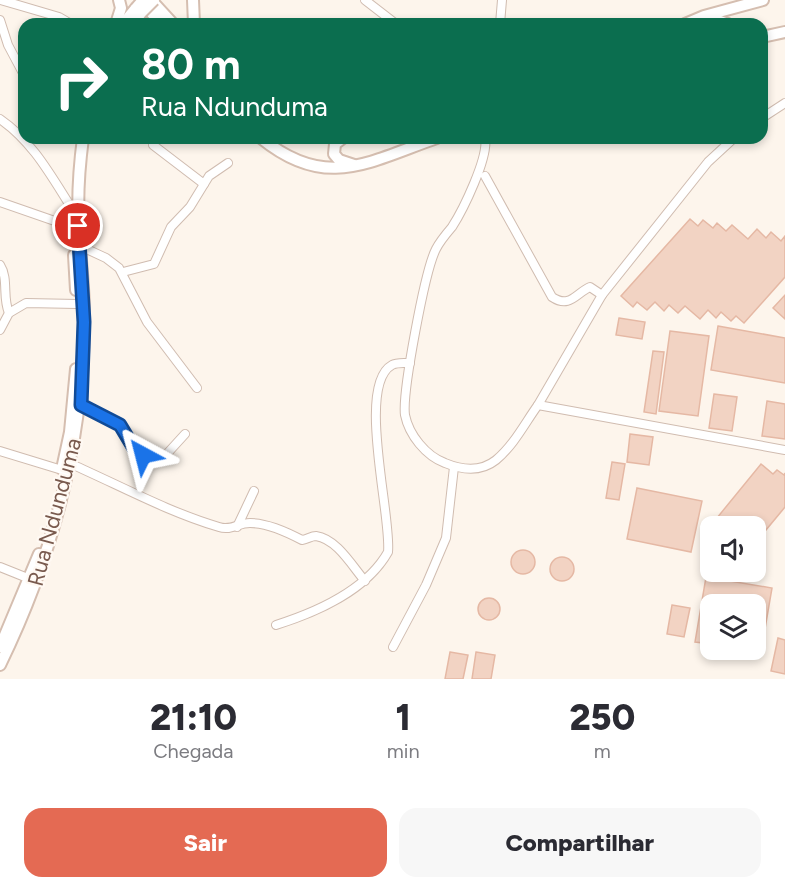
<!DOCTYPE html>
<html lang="pt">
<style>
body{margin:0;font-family:Figtree,sans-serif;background:#f7f7f7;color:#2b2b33;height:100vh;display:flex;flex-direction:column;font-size:22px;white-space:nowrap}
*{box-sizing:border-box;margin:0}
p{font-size:20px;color:#7c7c81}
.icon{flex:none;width:33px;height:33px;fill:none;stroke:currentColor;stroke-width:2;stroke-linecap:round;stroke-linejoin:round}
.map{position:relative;height:679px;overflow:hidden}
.sheet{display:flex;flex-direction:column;background:#fff;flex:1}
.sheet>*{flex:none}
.banner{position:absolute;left:18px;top:18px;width:750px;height:126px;border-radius:18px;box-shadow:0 3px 9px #0003;background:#0b6e4f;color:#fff;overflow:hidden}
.tools{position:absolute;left:700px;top:516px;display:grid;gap:12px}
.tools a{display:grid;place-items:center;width:66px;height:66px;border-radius:12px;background:#fff;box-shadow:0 3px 9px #0003;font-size:30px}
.pin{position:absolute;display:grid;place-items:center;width:51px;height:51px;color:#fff;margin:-26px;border:3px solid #fff;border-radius:50%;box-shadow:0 2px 6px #0007}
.me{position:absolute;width:66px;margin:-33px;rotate:322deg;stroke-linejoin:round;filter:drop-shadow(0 0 4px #0008)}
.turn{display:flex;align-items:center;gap:21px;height:126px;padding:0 24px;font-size:27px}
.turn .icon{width:78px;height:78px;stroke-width:2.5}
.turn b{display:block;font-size:42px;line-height:51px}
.eta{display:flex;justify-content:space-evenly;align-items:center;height:102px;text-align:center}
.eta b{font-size:36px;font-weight:800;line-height:42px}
.action{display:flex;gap:12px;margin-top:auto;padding:12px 24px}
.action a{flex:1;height:69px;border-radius:18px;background:#e46a53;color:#fff;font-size:24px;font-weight:800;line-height:69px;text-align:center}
.action a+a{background:#f7f7f7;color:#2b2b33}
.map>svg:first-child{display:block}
</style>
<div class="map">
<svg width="785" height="679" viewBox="0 0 785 679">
<rect width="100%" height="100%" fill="#fdf5ec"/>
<g fill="#f2d3c3" stroke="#e5b8a4" stroke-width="1.5">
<polygon points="690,219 698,226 703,220 713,228 717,223 726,231 732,225 748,239 757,229 766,238 771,232 781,241 785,236 785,277 744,323 736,316 731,321 721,312 716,318 708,310 700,319 685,306 678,313 669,305 664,311 655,302 647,310 637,302 633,307 621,296"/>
<polygon points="785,295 785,319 773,308"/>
<polygon points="619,318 645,322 642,339 616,335"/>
<polygon points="718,326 785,338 785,383 711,370"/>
<polygon points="670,331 709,336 698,416 659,411"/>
<polygon points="653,351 664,352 656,414 644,412"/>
<polygon points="714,394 737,397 732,431 709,428"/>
<polygon points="767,401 785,404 785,439 762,436"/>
<polygon points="630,434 653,437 649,465 627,462"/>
<polygon points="612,462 625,464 619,500 606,498"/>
<polygon points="761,464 773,474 777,470 784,475 785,473 785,507 756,542 756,526 715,526 712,524"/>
<polygon points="637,488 702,501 691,552 627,539"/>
<circle cx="523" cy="562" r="12"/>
<circle cx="562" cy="569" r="12"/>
<polygon points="706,577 772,588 761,652 743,650 756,650 756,604 711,604 711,644 695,642"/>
<circle cx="489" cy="609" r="11"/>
<polygon points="672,605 690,608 684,637 667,634"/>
<polygon points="778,638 785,640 785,674 771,671"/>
<polygon points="450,652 468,655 463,679 445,679"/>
<polygon points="476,652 495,655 491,679 472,679"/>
</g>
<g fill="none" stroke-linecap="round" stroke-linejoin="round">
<defs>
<g id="minor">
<polyline points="1,0 59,17 71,24"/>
<polyline points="365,0 396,24"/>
<polyline points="0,20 8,45 24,75"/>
<polyline points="500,24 502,0"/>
<polyline points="762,118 785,103"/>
<path d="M0,119C32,141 50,174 71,207"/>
<path d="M485,138C489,157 463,210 452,227C446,234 440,241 436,249C425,270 402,393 405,415C409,435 426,456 445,463C462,470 481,472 496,460C514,445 525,423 538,405L785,450"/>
<polyline points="153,145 204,184"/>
<path d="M485,176L552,297C570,309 576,293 590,287L602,295"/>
<polyline points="0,202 72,227"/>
<polyline points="80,246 106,258 119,268 147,322 197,388"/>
<path d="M0,265C9,279 2,297 9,313"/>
<polyline points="123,272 154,264 171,227 190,207 209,176 228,163"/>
<polyline points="0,330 9,313 26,303 77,304"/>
<path d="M81,405C93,410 109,415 119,424C132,438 137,466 164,457L185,434"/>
<polyline points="538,405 602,295 708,162 734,138"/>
<polyline points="0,451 62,470"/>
<path d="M71,464C119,485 168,512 219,527C231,531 238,523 250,523C268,523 287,532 302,540C308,539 311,536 316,536C337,539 352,566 365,581"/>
<polyline points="237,527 254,491"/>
<polyline points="0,567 30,579"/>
<path d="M276,625C317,612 366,591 388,552C392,517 356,385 392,365C397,362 404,363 410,363"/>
<polyline points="393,647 426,585 446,538 454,467"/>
</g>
<g id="secondary">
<polyline points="151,0 173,24"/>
<polyline points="193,0 194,24"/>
<polyline points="141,2 162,24"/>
<polyline points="709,17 728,24"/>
<polyline points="116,24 121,8 119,0"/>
<polyline points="123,24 136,8"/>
<polyline points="133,24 141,13"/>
<polyline points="685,24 704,16 763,0"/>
<polyline points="762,37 785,32"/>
<path d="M261,138C326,191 368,162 437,138"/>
<polyline points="343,138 335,144 334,154 339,160 354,165"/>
<polyline points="74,255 76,290"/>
<polyline points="62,469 70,432 76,369"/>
<polyline points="0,647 39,554"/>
<path d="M0,665C53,556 83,445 84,324C85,292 80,260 79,229C77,198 79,168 83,138"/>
</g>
</defs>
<use href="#minor" stroke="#d0bcb0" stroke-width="10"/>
<use href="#secondary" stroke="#d5beb0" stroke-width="14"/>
<use href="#minor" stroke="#fff" stroke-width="8"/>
<use href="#secondary" stroke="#fff" stroke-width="10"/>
<defs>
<g id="secondary-bridge">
<polyline points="136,8 143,0"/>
<polyline points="141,13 154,0"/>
</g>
</defs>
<use href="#secondary-bridge" stroke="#d5beb0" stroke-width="14" stroke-linecap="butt"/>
<use href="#secondary-bridge" stroke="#fff" stroke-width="10"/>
</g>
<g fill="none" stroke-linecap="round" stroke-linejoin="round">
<defs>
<polyline id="route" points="78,226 84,322 81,405 120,425 135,450 143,455"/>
</defs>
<use href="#route" stroke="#114b97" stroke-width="15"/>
<use href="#route" stroke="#1a73e8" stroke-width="10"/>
</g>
<g text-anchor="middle" stroke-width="4.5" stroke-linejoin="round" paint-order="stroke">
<g font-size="22" fill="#795a4e" stroke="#fff9f3">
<text transform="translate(54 512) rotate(-75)" y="8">Rua Ndunduma</text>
</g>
</g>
</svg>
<div class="tools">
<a><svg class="icon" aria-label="sound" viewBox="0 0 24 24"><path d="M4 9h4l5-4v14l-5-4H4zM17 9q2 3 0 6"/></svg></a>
<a><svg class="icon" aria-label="layers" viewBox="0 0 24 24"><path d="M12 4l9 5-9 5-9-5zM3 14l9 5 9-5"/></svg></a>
</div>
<div class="pin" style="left:78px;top:226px;background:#d93025"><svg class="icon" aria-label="arrive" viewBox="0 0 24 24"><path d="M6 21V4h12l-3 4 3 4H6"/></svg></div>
<svg class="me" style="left:143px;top:455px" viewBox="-20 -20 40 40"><path d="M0-17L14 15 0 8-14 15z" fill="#1a73e8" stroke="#fff" stroke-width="4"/></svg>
<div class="banner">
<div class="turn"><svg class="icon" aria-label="right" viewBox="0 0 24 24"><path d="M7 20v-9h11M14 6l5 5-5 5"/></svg><div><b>80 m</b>Rua Ndunduma</div></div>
</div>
</div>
<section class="sheet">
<div class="eta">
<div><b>21:10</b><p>Chegada</p></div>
<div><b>1</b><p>min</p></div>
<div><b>250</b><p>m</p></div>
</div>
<div class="action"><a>Sair</a><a>Compartilhar</a></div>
</section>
